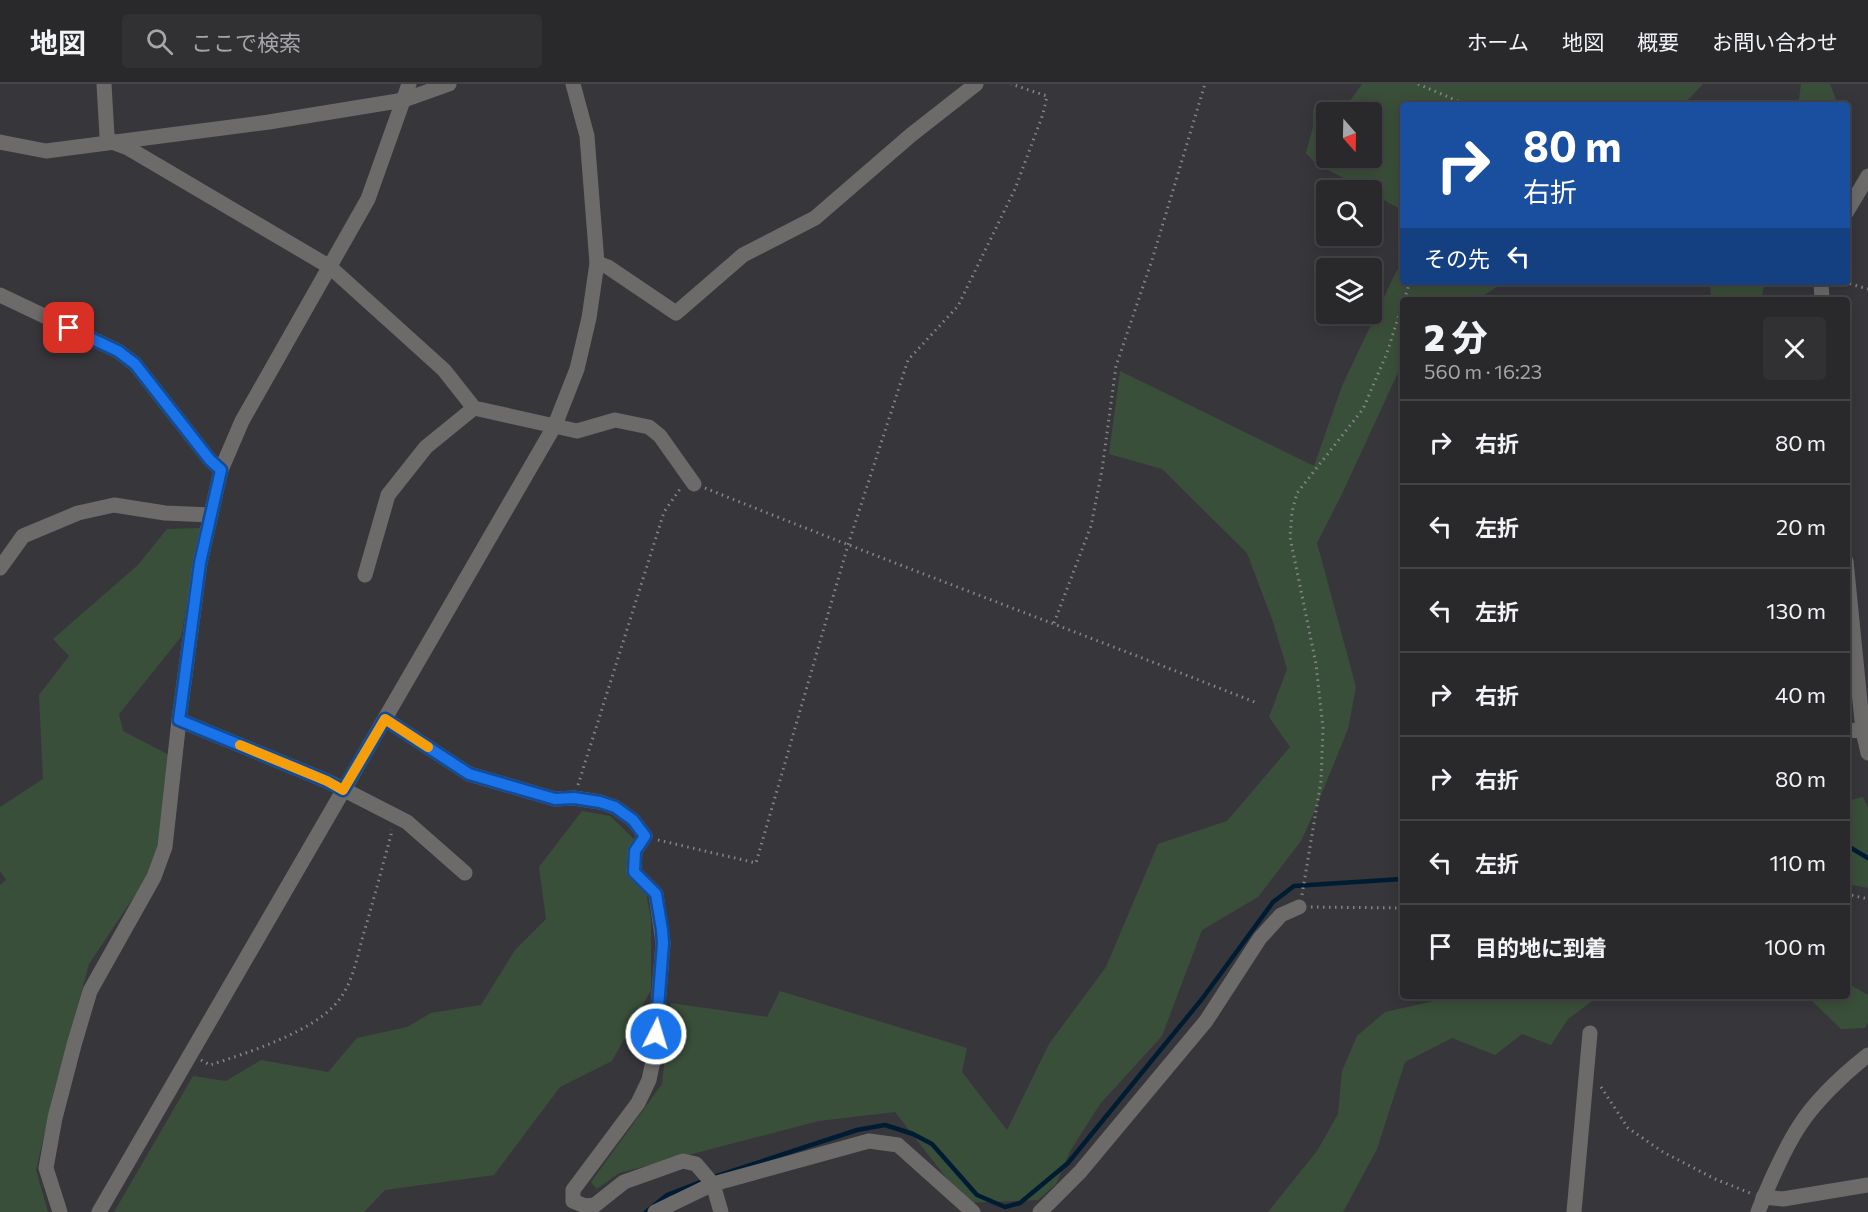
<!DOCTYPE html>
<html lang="ja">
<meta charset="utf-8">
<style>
body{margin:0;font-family:Commissioner,"Noto Sans JP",sans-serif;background:#313134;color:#f1f3f6;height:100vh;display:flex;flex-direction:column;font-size:22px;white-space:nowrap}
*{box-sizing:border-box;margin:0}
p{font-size:20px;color:#a5a6a9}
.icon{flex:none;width:33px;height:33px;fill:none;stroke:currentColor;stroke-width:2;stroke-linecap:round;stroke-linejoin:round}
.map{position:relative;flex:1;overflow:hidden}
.drawer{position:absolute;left:1400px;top:213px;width:450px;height:702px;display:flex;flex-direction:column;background:#29292c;border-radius:6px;box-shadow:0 3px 15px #0003,0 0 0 2px #454548}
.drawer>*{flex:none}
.hud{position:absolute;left:1400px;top:18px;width:450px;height:183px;border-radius:6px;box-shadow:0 3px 15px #0003,0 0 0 2px #454548;background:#1a4fa0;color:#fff;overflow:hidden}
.needle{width:39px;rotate:160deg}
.buttons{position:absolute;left:1316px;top:18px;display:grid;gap:12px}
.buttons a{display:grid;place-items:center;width:66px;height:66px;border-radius:6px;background:#29292c;box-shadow:0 3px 15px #0003,0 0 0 2px #454548;font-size:30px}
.pin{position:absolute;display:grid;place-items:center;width:51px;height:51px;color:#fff;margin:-26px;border-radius:12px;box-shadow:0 3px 9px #0006}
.me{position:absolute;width:66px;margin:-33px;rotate:5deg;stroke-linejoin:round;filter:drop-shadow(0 0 4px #0008)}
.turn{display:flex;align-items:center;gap:21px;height:126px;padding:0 24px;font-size:27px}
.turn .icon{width:78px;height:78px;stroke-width:2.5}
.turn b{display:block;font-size:42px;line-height:51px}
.then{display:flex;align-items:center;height:57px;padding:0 24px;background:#0003;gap:12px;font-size:22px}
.round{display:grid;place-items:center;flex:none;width:63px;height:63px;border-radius:6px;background:#313134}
.summary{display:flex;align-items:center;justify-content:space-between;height:102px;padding:0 24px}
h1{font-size:36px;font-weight:800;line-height:45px}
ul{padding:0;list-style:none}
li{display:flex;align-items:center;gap:18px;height:84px;padding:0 24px;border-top:2px solid #454548}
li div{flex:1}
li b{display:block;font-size:22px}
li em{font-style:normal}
header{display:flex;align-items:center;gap:36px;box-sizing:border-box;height:84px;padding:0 30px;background:#29292c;border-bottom:2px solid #454548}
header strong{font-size:28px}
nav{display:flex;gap:33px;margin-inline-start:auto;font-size:21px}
.search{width:420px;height:54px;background:#313134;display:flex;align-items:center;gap:15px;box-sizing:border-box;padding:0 21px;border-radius:6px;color:#a5a6a9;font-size:22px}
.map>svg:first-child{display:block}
</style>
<header>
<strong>地図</strong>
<div class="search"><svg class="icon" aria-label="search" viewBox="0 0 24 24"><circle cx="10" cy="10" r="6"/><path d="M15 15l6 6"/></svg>ここで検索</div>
<nav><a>ホーム</a><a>地図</a><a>概要</a><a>お問い合わせ</a></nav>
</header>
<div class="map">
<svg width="1868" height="1128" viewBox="0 0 1868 1128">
<rect width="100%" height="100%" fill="#37373b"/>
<g fill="#3a4f3a">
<polygon points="1362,0 1703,0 1683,21 1402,21 1402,126 1371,109 1371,106 1367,106 1316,80 1306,69 1313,43 1313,25 1335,28 1326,28 1326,74 1371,74 1371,28 1342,28"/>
<polygon points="1801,0 1830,0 1838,21 1794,21 1799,15"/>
<polygon points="1402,179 1402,198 1505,198 1476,216 1402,216 1402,280 1341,412 1317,459 1356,603 1348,645 1312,733 1301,757 1258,813 1202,846 1162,952 1100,1020 1070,1067 1056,1100 1038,1116 966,1119 895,1028 819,1037 619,1089 597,1105 591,1098 662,1000 671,919 767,933 780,907 967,964 962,988 1007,1046 1049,960 1106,883 1158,760 1227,737 1290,663 1269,633 1287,585 1273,538 1247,469 1162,385 1109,370 1120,287 1314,382 1342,302 1395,190"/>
<polygon points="1710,198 1765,198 1761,216 1711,216"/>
<polygon points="201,444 181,553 119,630 123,647 171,672 162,762 141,802 89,880 55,1004 36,1086 48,1128 0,1128 0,801 6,796 0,787 0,723 43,695 39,611 69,572 53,555 138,481 167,445"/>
<polygon points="1863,713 1868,724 1868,804 1847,800 1847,717"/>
<polygon points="582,727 610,732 633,754 630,788 646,809 651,835 651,906 612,977 560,1003 494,1091 385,1106 364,1128 114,1128 193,992 226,997 261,976 328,988 357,954 407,943 431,929 481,921 515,866 546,835 539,783"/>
<polygon points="1847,899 1868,911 1868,939 1865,944 1841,945 1807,912 1846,912"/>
<polygon points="1457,912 1599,912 1568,935 1551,961 1522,950 1495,971 1452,954 1405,978 1377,1065 1343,1128 1268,1128 1317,1067 1338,1030 1342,987 1357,952 1385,928"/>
</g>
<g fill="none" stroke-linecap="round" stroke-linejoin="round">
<g stroke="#001c33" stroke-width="4.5">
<polyline points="1846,761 1868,774"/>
<polyline points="714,1093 857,1046 885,1041 913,1050 932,1060 977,1111 1005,1123 1020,1119 1068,1079 1202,915 1273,818 1294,802 1402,795"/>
<polyline points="646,1128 667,1111 703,1097"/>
</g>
<g stroke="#858588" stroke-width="3" stroke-dasharray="1.5 4.5" stroke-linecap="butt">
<polyline points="1418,0 1467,21"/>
<polyline points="1844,198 1868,205"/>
<polyline points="1404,216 1410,198"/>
<path d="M705,404C888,478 1073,546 1257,619"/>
<polyline points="1054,539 1091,442 1102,386 1116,282 1152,176 1205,0"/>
<polyline points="578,701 664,428 680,405"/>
<polyline points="658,756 756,779 848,461 908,276 958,222 1015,105 1043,30 1047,12 1011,0"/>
<polyline points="1846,810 1868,815"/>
<polyline points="1302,811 1321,697 1323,644 1316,580 1290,453 1292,428 1297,409 1363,325 1387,269 1402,221"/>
<polyline points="1311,823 1402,824"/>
<path d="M201,976L210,981C247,969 316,947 339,916C353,898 357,873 363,852C373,818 382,784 391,751V745"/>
<polyline points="1601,1003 1628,1044 1663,1068 1715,1095 1750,1109"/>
</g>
<g stroke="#6d6b6a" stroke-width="15">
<polyline points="104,0 107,52 112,58 128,64 330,183 444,286 474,324 577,347 615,336 649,343 660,352 694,400"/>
<polyline points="0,58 46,67 269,38 404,16 449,0"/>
<polyline points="1846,129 1868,92"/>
<polyline points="597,179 608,183 676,229 743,171 815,134 911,51 976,0"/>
<polyline points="1821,198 1822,216"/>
<polyline points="0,211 118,267 135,280 210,376 221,386"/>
<polyline points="1846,477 1863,647 1868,669"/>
<polyline points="0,484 23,452 78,429 114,421 165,429 211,431"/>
<polyline points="365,491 388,411 426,363 474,324"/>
<polyline points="385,635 469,690 555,715 574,714 600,718 615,723 633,736 645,752 635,767 634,788 656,810 663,859 654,972 649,996 638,1019 573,1106 573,1117 585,1122 595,1121 624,1098 683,1077 696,1080 713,1100 721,1128"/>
<polyline points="179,636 327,697 407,738 465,789"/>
<polyline points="1846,646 1863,647"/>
<polyline points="1763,1113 1783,1115 1868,1101"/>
<polyline points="60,1128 46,1084 55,1034 74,961 90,907 154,793 165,763 179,636 200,479 221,386 242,337 368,115 409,0"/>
<polyline points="99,1128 555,341 577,285 589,234 597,179 587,52 573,0"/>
<polyline points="655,1128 713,1100 869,1057 898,1061 973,1128"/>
<polyline points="1040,1128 1080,1088 1206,937 1260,854 1281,831 1299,823"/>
<polyline points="1574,1128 1590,949"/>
<path d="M1758,1128C1767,1104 1784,1066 1798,1044C1814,1018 1844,990 1868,971"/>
</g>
</g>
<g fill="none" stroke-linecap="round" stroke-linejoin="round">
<defs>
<polyline id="route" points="69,244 118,267 135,280 210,376 221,386 200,479 179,636 327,697 343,706 385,635 469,690 555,715 574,714 600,718 615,723 633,736 645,752 635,767 634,788 656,810 662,846 663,859 656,950"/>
</defs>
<use href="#route" stroke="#114b97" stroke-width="15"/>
<use href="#route" stroke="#1a73e8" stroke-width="10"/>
<polyline stroke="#f59e0b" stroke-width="10" points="240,661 327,697 343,706 385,635 428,663"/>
</g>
</svg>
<div class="buttons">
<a><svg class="needle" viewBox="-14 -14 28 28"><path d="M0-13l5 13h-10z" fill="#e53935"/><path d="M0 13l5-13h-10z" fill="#a5a6a9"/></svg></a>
<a><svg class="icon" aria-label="search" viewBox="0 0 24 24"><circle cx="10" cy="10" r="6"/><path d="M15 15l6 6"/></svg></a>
<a><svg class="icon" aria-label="layers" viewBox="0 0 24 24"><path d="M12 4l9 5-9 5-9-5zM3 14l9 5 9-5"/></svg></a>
</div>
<div class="pin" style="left:69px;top:244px;background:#d93025"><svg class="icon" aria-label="arrive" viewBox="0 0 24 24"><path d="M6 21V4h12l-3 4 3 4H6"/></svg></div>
<svg class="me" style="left:656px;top:950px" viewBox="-20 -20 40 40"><circle r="17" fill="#1a73e8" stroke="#fff" stroke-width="3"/><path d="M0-11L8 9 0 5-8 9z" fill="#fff"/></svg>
<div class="hud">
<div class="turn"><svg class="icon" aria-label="right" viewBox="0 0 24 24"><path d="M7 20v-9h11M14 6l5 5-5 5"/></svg><div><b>80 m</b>右折</div></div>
<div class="then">その先<svg class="icon" aria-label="left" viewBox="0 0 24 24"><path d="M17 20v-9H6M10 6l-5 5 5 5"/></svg></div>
</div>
<section class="drawer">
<div class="summary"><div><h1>2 分</h1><p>560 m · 16:23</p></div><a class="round"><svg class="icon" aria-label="close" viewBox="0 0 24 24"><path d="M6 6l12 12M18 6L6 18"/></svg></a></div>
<ul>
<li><svg class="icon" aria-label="right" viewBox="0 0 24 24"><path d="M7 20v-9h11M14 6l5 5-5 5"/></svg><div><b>右折</b></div><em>80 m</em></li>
<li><svg class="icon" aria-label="left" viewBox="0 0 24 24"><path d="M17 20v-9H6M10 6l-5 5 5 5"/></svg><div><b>左折</b></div><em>20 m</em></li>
<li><svg class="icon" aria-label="left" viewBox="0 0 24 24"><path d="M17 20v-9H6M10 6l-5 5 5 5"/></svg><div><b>左折</b></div><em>130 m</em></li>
<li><svg class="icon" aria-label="right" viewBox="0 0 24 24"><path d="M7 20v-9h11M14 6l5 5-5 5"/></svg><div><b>右折</b></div><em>40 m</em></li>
<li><svg class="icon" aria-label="right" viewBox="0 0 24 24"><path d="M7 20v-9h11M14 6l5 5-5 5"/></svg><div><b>右折</b></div><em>80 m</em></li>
<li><svg class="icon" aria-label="left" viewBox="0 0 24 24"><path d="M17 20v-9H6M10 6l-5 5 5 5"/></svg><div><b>左折</b></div><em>110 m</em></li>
<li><svg class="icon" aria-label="arrive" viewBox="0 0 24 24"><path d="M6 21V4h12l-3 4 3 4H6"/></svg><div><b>目的地に到着</b></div><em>100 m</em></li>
</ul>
</section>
</div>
